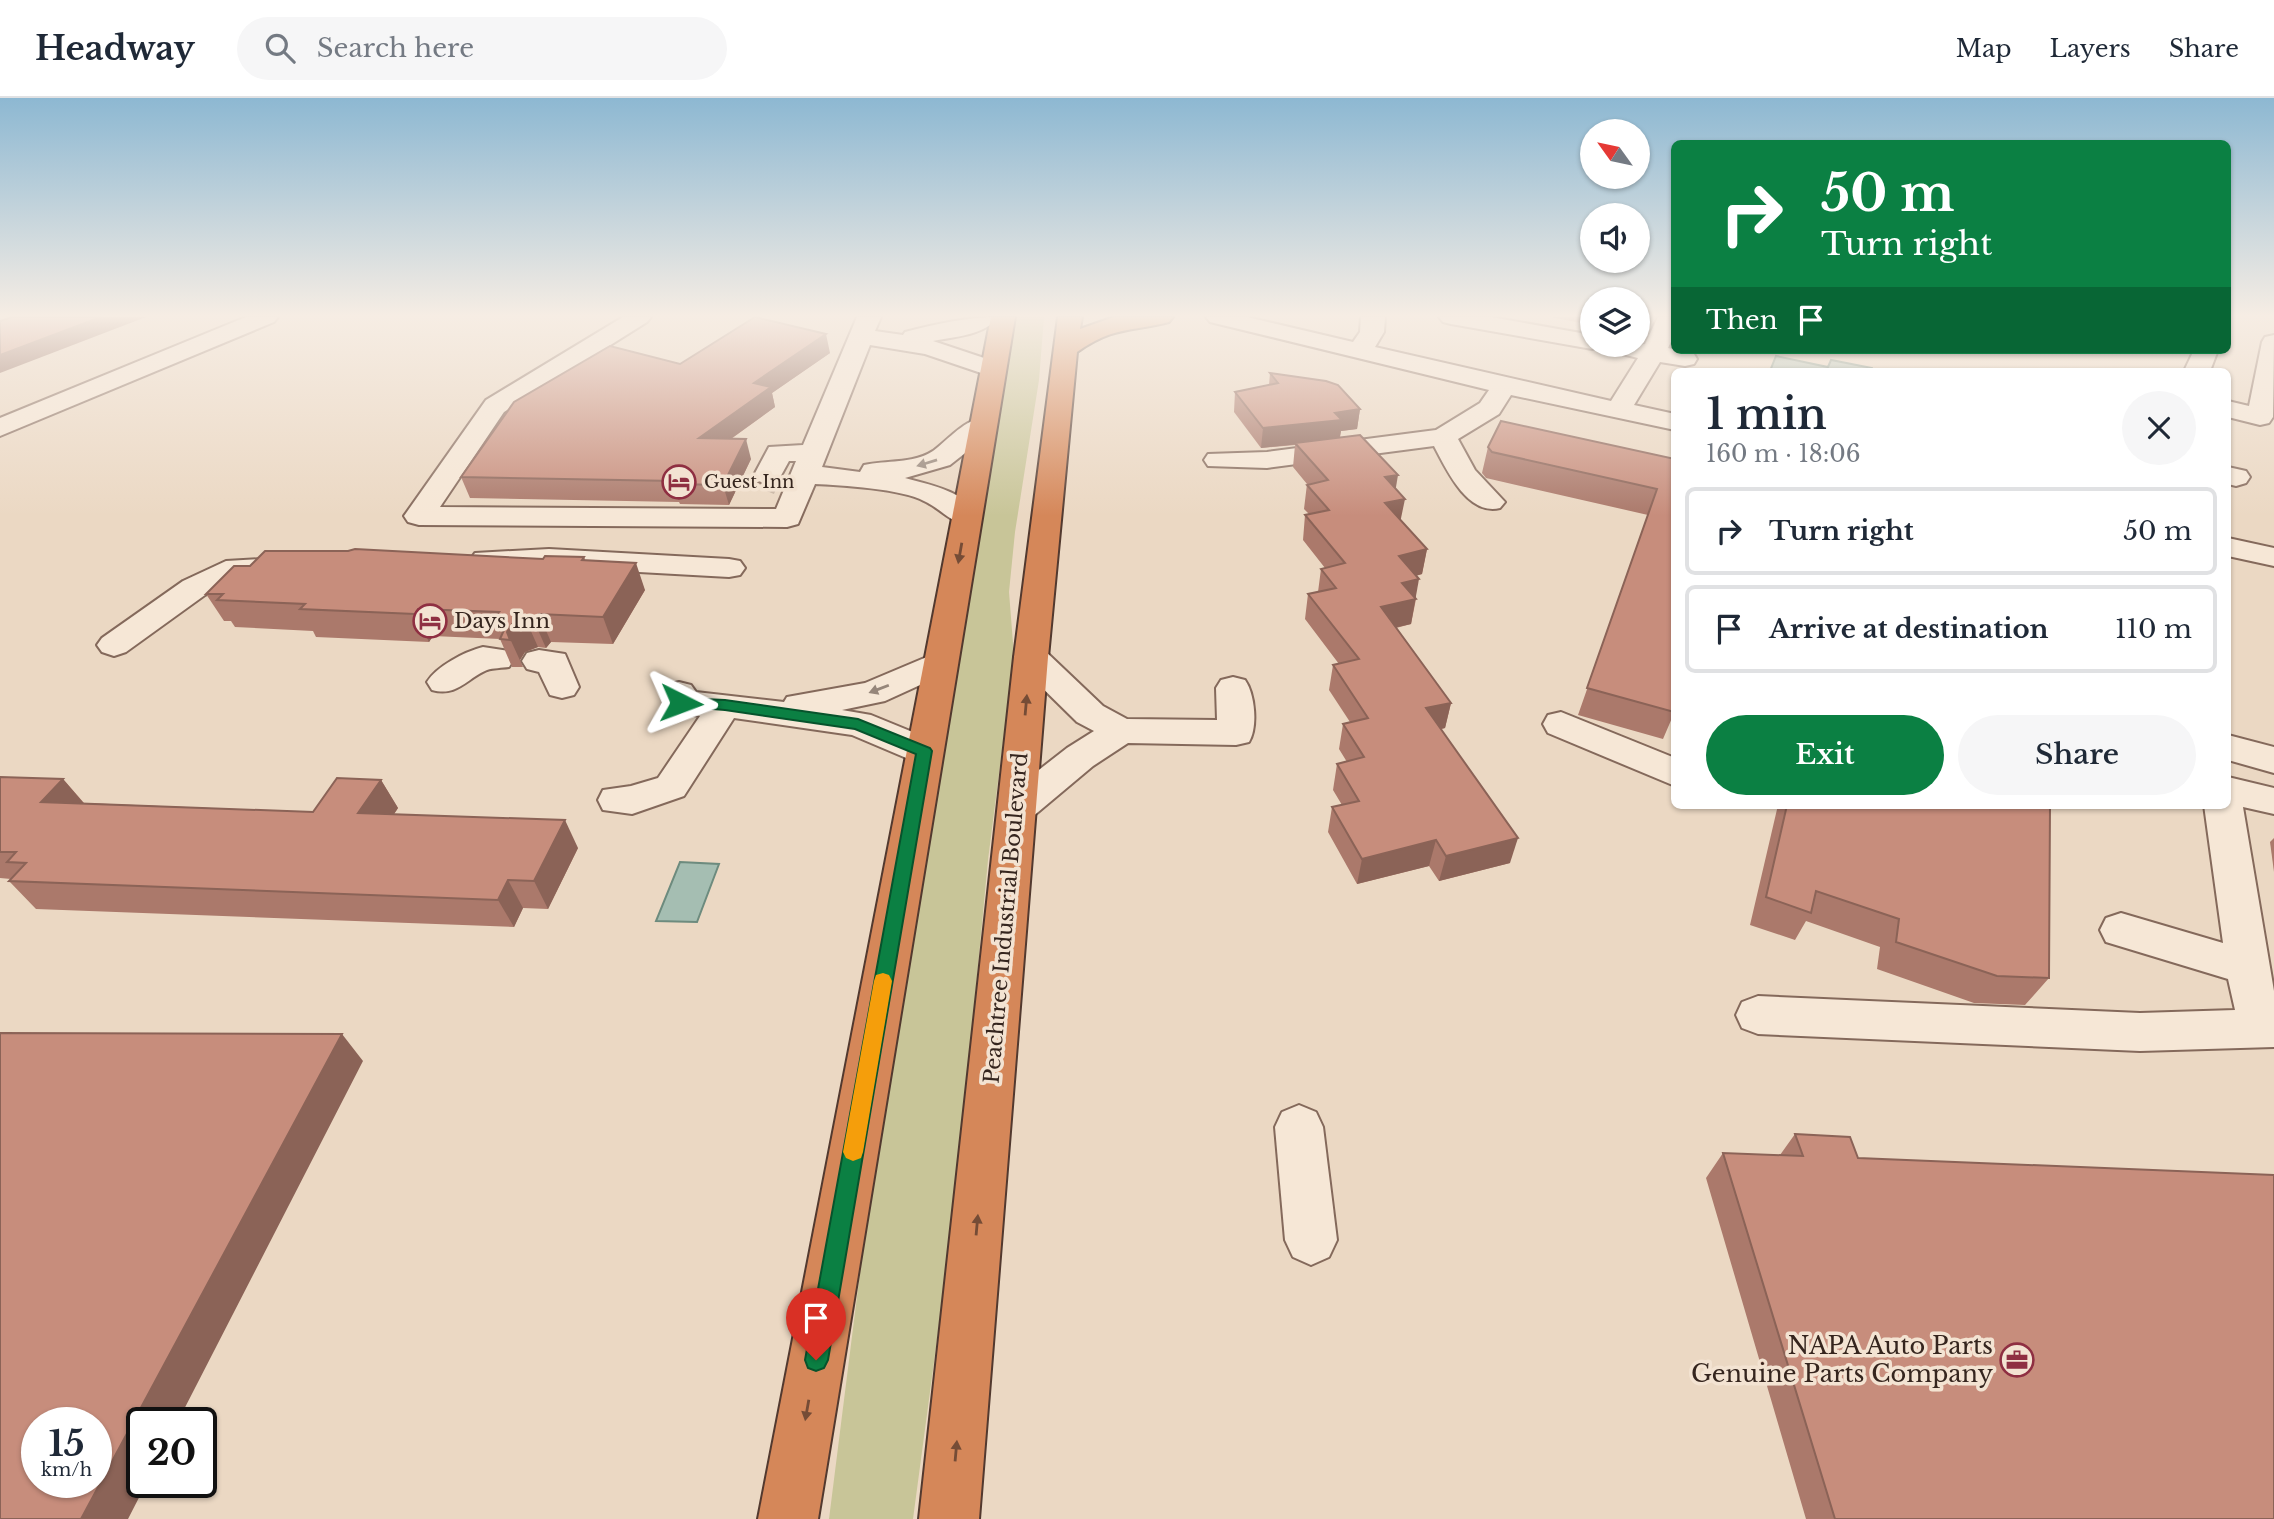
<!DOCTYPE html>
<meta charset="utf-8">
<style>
body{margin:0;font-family:"Libre Baskerville",serif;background:#f6f6f7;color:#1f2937;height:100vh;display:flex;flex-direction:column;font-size:26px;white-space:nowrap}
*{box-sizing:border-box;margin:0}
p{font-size:23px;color:#747a83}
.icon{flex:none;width:38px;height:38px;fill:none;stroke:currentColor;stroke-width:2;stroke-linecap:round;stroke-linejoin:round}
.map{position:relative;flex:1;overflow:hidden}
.details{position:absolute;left:1671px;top:270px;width:560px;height:441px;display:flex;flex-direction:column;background:#fff;border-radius:10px;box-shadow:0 2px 5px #0004}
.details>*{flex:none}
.guide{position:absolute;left:1671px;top:42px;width:560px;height:214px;border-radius:10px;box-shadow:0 2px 5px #0004;background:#0b8043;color:#fff;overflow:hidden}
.needle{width:46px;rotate:303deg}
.fabs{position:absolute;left:1580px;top:21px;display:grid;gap:14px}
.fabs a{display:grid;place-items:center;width:70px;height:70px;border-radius:50%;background:#fff;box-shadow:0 2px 5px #0004;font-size:35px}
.speed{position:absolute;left:21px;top:1309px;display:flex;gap:14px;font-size:35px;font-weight:700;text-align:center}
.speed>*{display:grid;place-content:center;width:91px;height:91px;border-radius:50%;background:#fff;box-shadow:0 2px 5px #0004;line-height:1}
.speed small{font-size:18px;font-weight:400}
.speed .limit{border:4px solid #111;border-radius:10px;background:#fff;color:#111}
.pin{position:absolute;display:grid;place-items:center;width:60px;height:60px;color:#fff;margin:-72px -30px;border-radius:50% 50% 50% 0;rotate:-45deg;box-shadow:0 0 7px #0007}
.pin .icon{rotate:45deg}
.me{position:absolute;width:77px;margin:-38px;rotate:93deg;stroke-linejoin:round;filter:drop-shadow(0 0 5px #0008)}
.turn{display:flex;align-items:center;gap:24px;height:147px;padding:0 35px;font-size:32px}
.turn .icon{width:91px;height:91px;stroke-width:2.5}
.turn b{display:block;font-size:49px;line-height:60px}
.then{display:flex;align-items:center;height:66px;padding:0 35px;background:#0003;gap:14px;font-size:26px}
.round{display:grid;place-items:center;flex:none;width:74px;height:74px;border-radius:37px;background:#f6f6f7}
.summary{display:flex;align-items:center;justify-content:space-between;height:119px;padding:0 35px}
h1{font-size:42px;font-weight:600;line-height:52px}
.action{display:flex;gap:14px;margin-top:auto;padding:14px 35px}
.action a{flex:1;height:80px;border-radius:42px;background:#0b8043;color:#fff;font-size:28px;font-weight:600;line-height:80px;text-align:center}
.action a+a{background:#f6f6f7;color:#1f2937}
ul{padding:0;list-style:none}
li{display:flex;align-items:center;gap:21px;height:88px;margin:0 14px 10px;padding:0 21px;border:4px solid #e0e1e3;border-radius:10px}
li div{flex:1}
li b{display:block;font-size:26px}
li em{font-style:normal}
header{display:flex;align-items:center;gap:42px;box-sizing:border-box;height:98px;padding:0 35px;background:#fff;border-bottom:2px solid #e0e1e3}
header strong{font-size:33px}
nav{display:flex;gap:38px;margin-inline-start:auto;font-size:24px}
.search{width:490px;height:63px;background:#f6f6f7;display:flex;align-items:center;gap:18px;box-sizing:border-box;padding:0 24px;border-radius:38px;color:#747a83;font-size:26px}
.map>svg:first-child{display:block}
</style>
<header>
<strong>Headway</strong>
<div class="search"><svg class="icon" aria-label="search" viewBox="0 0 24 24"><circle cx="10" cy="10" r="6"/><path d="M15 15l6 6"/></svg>Search here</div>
<nav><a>Map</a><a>Layers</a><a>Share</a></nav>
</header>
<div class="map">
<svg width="2274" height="1421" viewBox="0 0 2274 1421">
<rect width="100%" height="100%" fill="#ebd8c3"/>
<polygon fill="#c8c598" points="1015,219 1044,219 1039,282 1015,434 1009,494 1014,558 988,762 957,1092 913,1421 829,1421 880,1016"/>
<g fill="#a5beb2" stroke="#6d8b7e" stroke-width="2">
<polygon points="1776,258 1828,269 1831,262 1872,270 1872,273 1770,273"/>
<polygon points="680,764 719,766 697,824 656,823"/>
</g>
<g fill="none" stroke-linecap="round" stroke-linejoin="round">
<polyline stroke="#c7b4a2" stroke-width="26" stroke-dasharray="26 13" stroke-linecap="butt" points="762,391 768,377"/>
<defs>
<g id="minor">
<polygon points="246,219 278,219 274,224 0,338 0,320"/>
<path d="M623,219H651L647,224L504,314L440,409L776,411L796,363H789L778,383L768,386L758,383L754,377L769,349L803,347L857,219H881L875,233L903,237L905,234C936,226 967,219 998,219C986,237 953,239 933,243L1002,266L1006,271L1002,276L993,279L925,256L870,247L822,369L860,374L864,367C886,362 913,366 933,353C951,340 969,315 993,321L996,327L993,333L950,367L905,380C932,387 965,394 982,419L978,425C954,431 944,412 924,403C902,391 841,387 815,386L798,426L787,429L419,427L408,424L404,418L486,302Z"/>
<path d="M1206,219H1247L1353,244L1360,234L1361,219H1385L1384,234L1375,249L1611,303L1638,260L1598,250L1592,251L1451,226L1443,224L1439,219H1491L1592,237V247H1638L1645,246L1658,219H1675V235L1668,250L1694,256L1697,261L1694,266L1685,268L1660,264L1634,307L1675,316V332L1511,297L1499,316L1458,341L1475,372L1505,404L1500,410C1468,418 1447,373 1434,348L1267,370L1208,368L1204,362L1208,356L1267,354L1436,332L1480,305L1489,292L1210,224Z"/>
<polygon points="2274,237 2273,319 2269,325 2260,327 2228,319 2228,303 2249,308 2262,244 2265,239"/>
<polygon points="2194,252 2218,252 2210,273 2184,273"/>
<polygon points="2228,369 2246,373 2250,379 2246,385 2236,388 2228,386"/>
<polygon points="2228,440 2274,450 2274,468 2228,458"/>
<polygon points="549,451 729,461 740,463 745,470 740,477 729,479 549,469 486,471 475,469 470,462 475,455"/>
<polygon points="279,460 290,462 295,469 290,476 242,479 205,497 126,554 114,558 102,554 97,547 102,540 183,483 226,463"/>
<path d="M1031,548L1043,551L1103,608L1127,621L1217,622L1216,590L1221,582L1233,579L1245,582C1255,596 1258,629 1249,644L1236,647L1128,645L1093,668L1031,720L1017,724L1003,720L998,710L1003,700L1067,650L1094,633L1077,624L1019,567L1014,559L1019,551Z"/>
<path d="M483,549L509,553L514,561L509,569C502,570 493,570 487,572C466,581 457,599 432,592L427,584C437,568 464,554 483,549Z"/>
<polygon points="539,552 565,556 579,589 574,597 562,600 550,597 539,574 527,571 522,563 527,555"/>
<polygon points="941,553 953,556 958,564 953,572 885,603 842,612 871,617 937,644 942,653 937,662 924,666 911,662 852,637 734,620 684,698 632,716 603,712 598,702 603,692 631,688 658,680 700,618 669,613 661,595 667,587 679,584 691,587 696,594 784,604 787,599 865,585"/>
<polygon points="1561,614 1675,660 1675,688 1548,635 1543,626 1548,617"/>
<polygon points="2228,637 2274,649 2274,675 2228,662"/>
<polygon points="2228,679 2274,690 2274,716 2243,709 2274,893 2274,949 2140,953 1758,936 1742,930 1736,917 1742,904 1758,898 2140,915 2235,912 2228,881 2106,844 2100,832 2106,820 2121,815 2223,845 2204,707 2228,707"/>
<polygon points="1299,1007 1316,1014 1323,1029 1337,1142 1329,1159 1311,1167 1293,1159 1285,1142 1275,1029 1282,1014"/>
</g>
<g id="highway">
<polygon points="991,219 1015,219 818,1421 758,1421"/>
<path d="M1058,219H1082L1080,231L1114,219H1173L1169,224C1130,234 1114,228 1077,254L1048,559L979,1421H919L1014,559Z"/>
</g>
</defs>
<use href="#minor" stroke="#84695b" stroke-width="4"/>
<use href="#highway" stroke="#52392f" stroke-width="4"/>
<use href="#minor" fill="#f6e7d6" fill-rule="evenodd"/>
<use href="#highway" fill="#d58759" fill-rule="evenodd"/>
</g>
<g fill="#ab796b">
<polygon points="1551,219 1585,219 1581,225"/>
<polygon points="830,255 772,295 775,309 731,341 751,361 729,407 680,406 679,404 470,400 461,379 680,266"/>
<polygon points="1270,275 1360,311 1357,331 1341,333 1340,340 1395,391 1401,423 1427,451 1422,476 1416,478 1416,501 1411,526 1396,530 1451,605 1445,630 1441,631 1510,765 1439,783 1429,768 1357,786 1328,734 1332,709 1342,707 1333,692 1337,666 1347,664 1339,651 1343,626 1350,624 1329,592 1333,567 1339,566 1305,521 1308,496 1318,494 1321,471 1325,470 1303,442 1305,417 1309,416 1304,411 1307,386 1293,369 1295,347 1261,350 1234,314 1235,294 1269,287"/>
<polygon points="1488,349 1675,361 1675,613 1663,641 1578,617 1648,417 1486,380 1482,375"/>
<polygon points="584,459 586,463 645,492 613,546 551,544 546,550 538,549 525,554 520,562 523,569 512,569 500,541 433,538 429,544 316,539 313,533 235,529 231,523 224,523 206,496 250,468"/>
<polygon points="0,679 63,681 84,705 313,714 381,682 398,710 394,716 578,750 548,811 523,810 514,829 36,811 9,783 11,781 0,780"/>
<polygon points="1778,707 2050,707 2049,880 2025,907 1974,905 1877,871 1880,849 1806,823 1795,842 1750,827"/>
<polygon points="2274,740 2274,774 2270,744"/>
<polygon points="1795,1036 1858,1060 2274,1421 1806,1421 1706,1080 1723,1055 1780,1057"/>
</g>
<g fill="#8b6357">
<polygon points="101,219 146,219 0,275 0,257"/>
<polygon points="826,236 830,255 772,295 775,309 704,360 699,340 754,285"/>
<polygon points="1360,311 1357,331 1341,333 1339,342 1261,350 1263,330 1335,315"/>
<polygon points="746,341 751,361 729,407 723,387"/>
<polygon points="1398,377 1394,401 1385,379"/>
<polygon points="1405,401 1400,425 1385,405"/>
<polygon points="1427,451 1422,476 1394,483 1399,458"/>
<polygon points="636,465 645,492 613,546 603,519"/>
<polygon points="1419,481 1411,526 1376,534 1381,509 1402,485"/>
<polygon points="418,511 433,538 429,544 415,516"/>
<polygon points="539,516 551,544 546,550 534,523"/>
<polygon points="526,522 538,549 525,554 520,562 523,569 507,534 512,526"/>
<polygon points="1451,605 1445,630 1420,636 1426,610"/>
<polygon points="63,681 87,709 41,704"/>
<polygon points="381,682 398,710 376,743 358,715"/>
<polygon points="565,722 578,750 548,811 534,783"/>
<polygon points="1518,740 1510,765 1439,783 1446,758"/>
<polygon points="1436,742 1429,768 1357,786 1362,761"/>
<polygon points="508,782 523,810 514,829 498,802"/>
<polygon points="342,936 363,963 177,1325 142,1325 142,1384 147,1384 128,1421 81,1421"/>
</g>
<g fill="#c78d7c" stroke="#8b6357" stroke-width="2" fill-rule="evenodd">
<polygon points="12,219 101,219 0,257 0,223"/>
<polygon points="755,219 826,236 754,285 771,289 699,340 746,341 723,387 674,386 675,383 461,379 514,304 610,248 680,266"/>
<polygon points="1270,275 1326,283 1338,287 1360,311 1335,315 1342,322 1263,330 1235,294 1278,285"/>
<polygon points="1501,323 1675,361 1674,614 1587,590 1657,391 1492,354 1488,349"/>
<polygon points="1360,337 1398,377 1385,379 1405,401 1385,405 1427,451 1399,458 1419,481 1402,485 1416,501 1381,509 1451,605 1426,610 1518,740 1446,758 1436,742 1362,761 1332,709 1359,703 1337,666 1364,659 1343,626 1368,620 1333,567 1359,561 1308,496 1336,490 1321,471 1345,465 1305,417 1329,412 1307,387 1328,382 1295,345"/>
<polygon points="355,451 543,461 545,458 584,459 582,462 636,465 603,519 539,516 534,523 526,522 512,526 507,534 510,542 500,541 504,532 499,524 492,522 499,514 418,511 415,516 300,511 305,506 217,502 223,496 206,496 234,468 250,468 265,453 348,453"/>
<polygon points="0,679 63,681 41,704 313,714 337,680 381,682 358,715 565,722 534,783 508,782 498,802 9,783 26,765 7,764 16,754 0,754"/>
<polygon points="1787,707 2050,707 2049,880 1997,878 1896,844 1899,821 1816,793 1811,815 1766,799"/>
<path d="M0,935L342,936L81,1421H0ZM37,1325H96V1384H37Z"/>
<polygon points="1795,1036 1850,1039 1858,1060 2274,1077 2274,1421 1835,1421 1723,1055 1803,1058"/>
</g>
<defs><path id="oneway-solid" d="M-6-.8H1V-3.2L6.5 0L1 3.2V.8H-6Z" transform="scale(1.75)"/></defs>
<g fill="#96867a">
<use href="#oneway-solid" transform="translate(927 365) rotate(163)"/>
<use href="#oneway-solid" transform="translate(879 591) rotate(159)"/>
</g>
<g fill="#754c36">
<use href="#oneway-solid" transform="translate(960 455) rotate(100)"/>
<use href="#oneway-solid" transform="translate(1026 607) rotate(-85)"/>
<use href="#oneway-solid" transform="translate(977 1127) rotate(-85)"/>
<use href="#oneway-solid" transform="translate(807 1312) rotate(100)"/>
<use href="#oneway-solid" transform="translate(956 1353) rotate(-85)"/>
</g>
<linearGradient id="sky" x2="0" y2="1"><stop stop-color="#8db8d2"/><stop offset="0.52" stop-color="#f6ede4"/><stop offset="1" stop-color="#f6ede4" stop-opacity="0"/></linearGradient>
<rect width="2274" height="418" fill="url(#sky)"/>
<polygon fill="#0b8043" stroke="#07532c" stroke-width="2" points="681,600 725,602 858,621 930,650 932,653 828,1262 824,1270 816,1273 808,1270 805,1262 916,656 855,631 725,612 676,608 674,605 676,601"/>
<polygon fill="#f59e0b" points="883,875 889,877 892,883 863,1054 861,1060 853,1063 846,1060 843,1054 874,883 876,877"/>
<defs>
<symbol id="hotel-ring" viewBox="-11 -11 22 22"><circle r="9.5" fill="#f3e3d2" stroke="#8f2f42" stroke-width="1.5"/><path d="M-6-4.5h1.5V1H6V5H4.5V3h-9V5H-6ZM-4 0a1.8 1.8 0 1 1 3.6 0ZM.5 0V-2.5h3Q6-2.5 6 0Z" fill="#8f2f42"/></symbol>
<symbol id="office-ring" viewBox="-11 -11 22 22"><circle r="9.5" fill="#f3e3d2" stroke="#8f2f42" stroke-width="1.5"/><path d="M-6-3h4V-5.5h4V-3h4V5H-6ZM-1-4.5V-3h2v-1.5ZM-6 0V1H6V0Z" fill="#8f2f42"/></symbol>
</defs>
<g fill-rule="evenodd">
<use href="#hotel-ring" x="660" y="365" width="38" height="38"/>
<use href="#hotel-ring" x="411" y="504" width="38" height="38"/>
<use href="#office-ring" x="1998" y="1243" width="38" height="38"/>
</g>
<g text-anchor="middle" stroke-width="7" stroke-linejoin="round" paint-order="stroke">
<g font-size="18" fill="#35251e" stroke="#f3e3d2" text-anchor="start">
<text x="704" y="390">Guest Inn</text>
</g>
<g font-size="21" fill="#35251e" stroke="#f3e3d2" text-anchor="start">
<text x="454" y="530">Days Inn</text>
</g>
<g font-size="21" fill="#35251e" stroke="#f3e3d2">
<text transform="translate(1006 820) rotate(-85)" y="7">Peachtree Industrial Boulevard</text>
</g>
<g font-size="24" fill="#35251e" stroke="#f3e3d2" text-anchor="end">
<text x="1993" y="1256">NAPA Auto Parts<tspan x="1993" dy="28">Genuine Parts Company</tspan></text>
</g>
</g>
</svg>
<div class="fabs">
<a><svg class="needle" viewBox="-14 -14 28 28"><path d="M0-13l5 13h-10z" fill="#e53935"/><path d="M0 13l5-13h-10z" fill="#747a83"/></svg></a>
<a><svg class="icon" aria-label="sound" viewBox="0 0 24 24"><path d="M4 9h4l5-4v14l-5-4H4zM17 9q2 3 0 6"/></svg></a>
<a><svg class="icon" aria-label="layers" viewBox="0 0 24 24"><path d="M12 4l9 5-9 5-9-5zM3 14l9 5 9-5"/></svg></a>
</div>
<div class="speed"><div>15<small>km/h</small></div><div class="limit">20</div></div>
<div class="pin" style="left:816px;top:1262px;background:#d93025"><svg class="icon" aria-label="arrive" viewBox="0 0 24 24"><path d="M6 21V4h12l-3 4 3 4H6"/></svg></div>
<svg class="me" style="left:681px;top:605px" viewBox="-20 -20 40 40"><path d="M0-17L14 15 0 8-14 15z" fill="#0b8043" stroke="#fff" stroke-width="4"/></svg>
<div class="guide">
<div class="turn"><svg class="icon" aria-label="right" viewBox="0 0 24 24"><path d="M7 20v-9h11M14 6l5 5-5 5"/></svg><div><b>50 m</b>Turn right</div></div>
<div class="then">Then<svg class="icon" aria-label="arrive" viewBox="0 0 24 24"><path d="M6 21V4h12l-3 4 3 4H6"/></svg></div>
</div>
<section class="details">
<div class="summary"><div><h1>1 min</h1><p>160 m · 18:06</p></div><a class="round"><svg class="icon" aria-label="close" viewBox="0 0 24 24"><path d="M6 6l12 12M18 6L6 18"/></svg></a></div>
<ul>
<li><svg class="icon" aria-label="right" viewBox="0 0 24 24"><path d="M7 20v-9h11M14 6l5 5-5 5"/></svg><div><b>Turn right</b></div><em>50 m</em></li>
<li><svg class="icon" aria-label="arrive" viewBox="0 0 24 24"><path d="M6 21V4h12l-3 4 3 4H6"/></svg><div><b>Arrive at destination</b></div><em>110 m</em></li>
</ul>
<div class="action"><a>Exit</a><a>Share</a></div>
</section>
</div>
